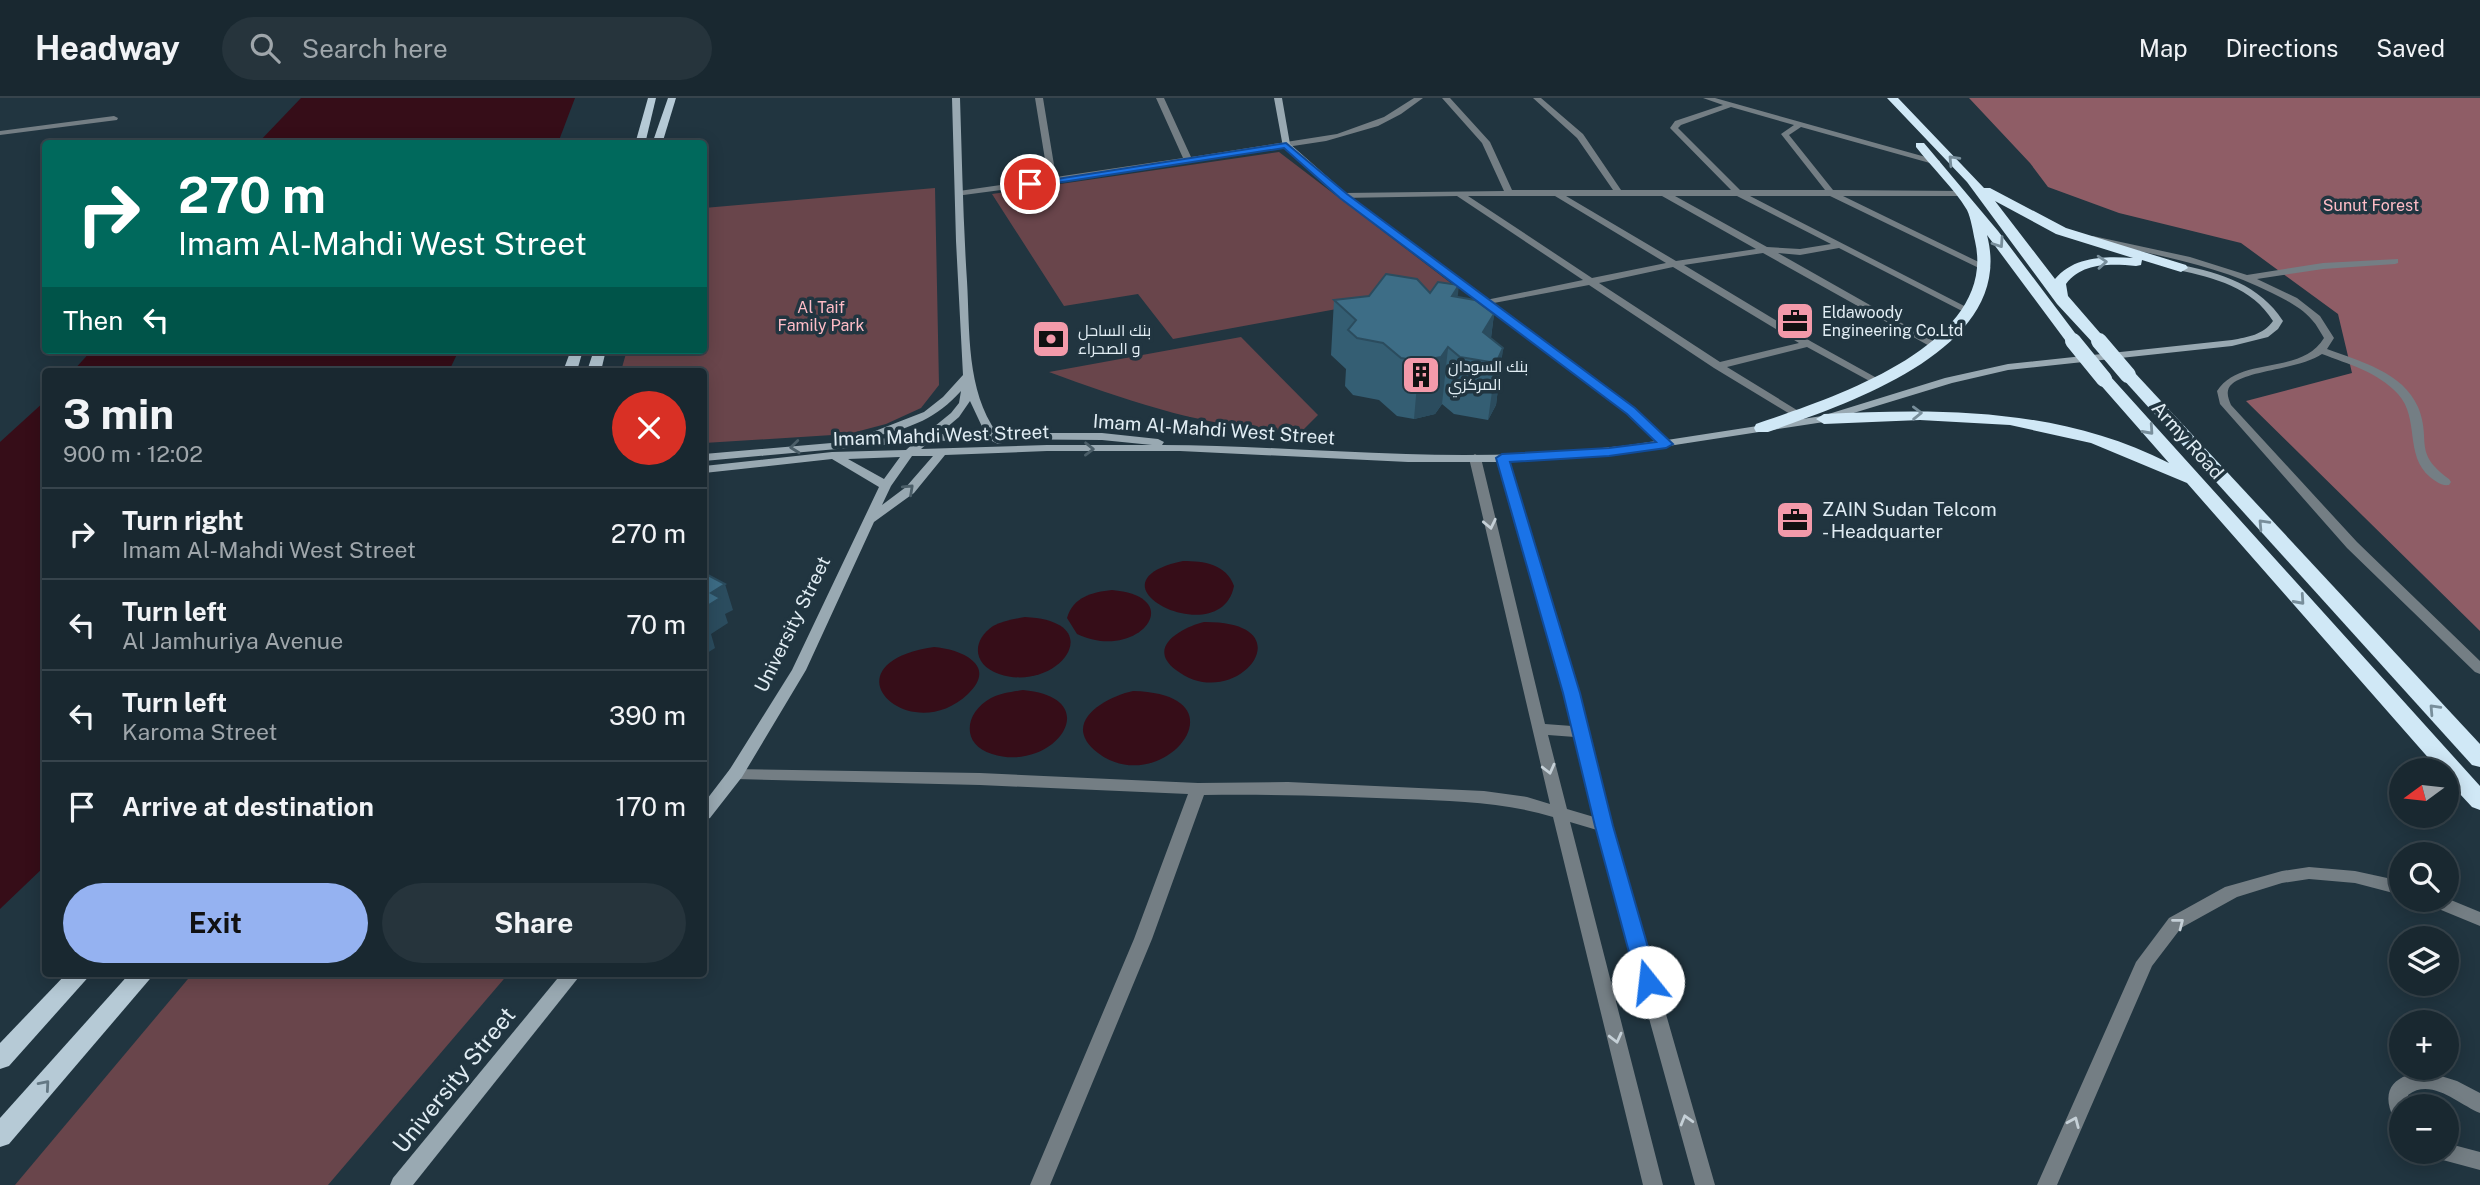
<!DOCTYPE html>
<meta charset="utf-8">
<style>
body{margin:0;font-family:"Public Sans",Cairo,sans-serif;background:#26343c;color:#f1f3f6;height:100vh;display:flex;flex-direction:column;font-size:26px;white-space:nowrap}
*{box-sizing:border-box;margin:0}
p{font-size:23px;color:#9fa6ab}
.icon{flex:none;width:38px;height:38px;fill:none;stroke:currentColor;stroke-width:2;stroke-linecap:round;stroke-linejoin:round}
.map{position:relative;flex:1;overflow:hidden}
.side{position:absolute;left:42px;top:270px;width:665px;height:609px;display:flex;flex-direction:column;background:#192830;border-radius:7px;box-shadow:0 4px 18px #0003,0 0 0 2px #37444c}
.side>*{flex:none}
.banner{position:absolute;left:42px;top:42px;width:665px;height:214px;border-radius:7px;box-shadow:0 4px 18px #0003,0 0 0 2px #37444c;background:#00695c;color:#fff;overflow:hidden}
.needle{width:46px;rotate:255deg}
.tools{position:absolute;left:2389px;top:660px;display:grid;gap:14px}
.tools a{display:grid;place-items:center;width:70px;height:70px;border-radius:50%;background:#192830;box-shadow:0 4px 18px #0003,0 0 0 2px #37444c;font-size:35px}
.pin{position:absolute;display:grid;place-items:center;width:60px;height:60px;color:#fff;margin:-30px;border:4px solid #fff;border-radius:50%;box-shadow:0 2px 7px #0007}
.me{position:absolute;width:77px;margin:-38px;rotate:344deg;stroke-linejoin:round;filter:drop-shadow(0 0 5px #0008)}
.turn{display:flex;align-items:center;gap:24px;height:147px;padding:0 21px;font-size:32px}
.turn .icon{width:91px;height:91px;stroke-width:2.5}
.turn b{display:block;font-size:49px;line-height:60px}
.then{display:flex;align-items:center;height:66px;padding:0 21px;background:#0003;gap:14px;font-size:26px}
.round{display:grid;place-items:center;flex:none;width:74px;height:74px;border-radius:37px;background:#26343c}
.overview{display:flex;align-items:center;justify-content:space-between;height:119px;padding:0 21px}
h1{font-size:42px;font-weight:700;line-height:52px}
.cta{display:flex;gap:14px;margin-top:auto;padding:14px 21px}
.cta a{flex:1;height:80px;border-radius:42px;background:#95b2f1;color:#111;font-size:28px;font-weight:700;line-height:80px;text-align:center}
.cta a+a{background:#26343c;color:#f1f3f6}
ul{padding:0;list-style:none}
li{display:flex;align-items:center;gap:21px;height:91px;padding:0 21px;border-top:2px solid #37444c}
li div{flex:1}
li b{display:block;font-size:26px}
li em{font-style:normal}
header{display:flex;align-items:center;gap:42px;box-sizing:border-box;height:98px;padding:0 35px;background:#192830;border-bottom:2px solid #37444c}
header strong{font-size:33px}
nav{display:flex;gap:38px;margin-inline-start:auto;font-size:24px}
.search{width:490px;height:63px;background:#26343c;display:flex;align-items:center;gap:18px;box-sizing:border-box;padding:0 24px;border-radius:38px;color:#9fa6ab;font-size:26px}
.map>svg:first-child{display:block}
</style>
<header>
<strong>Headway</strong>
<div class="search"><svg class="icon" aria-label="search" viewBox="0 0 24 24"><circle cx="10" cy="10" r="6"/><path d="M15 15l6 6"/></svg>Search here</div>
<nav><a>Map</a><a>Directions</a><a>Saved</a></nav>
</header>
<div class="map">
<svg width="2480" height="1087" viewBox="0 0 2480 1087">
<rect width="100%" height="100%" fill="#213540"/>
<g fill="#69454b">
<polygon points="1279,54 1456,189 1173,241 1138,196 1064,208 992,96"/>
<polygon points="935,90 939,287 921,310 886,326 848,336 704,345 704,273 621,273 627,252 704,252 704,110"/>
<path d="M1241,239L1318,317L1302,333C1214,333 1131,304 1049,274Z"/>
<polygon points="193,875 509,875 328,1087 15,1087"/>
</g>
<polygon fill="#8f5d66" points="1969,0 2480,0 2480,533 2246,303 2352,275 2338,216 2241,145 2119,115 2048,89 2030,65"/>
<g fill="#360d18">
<polygon points="301,0 575,0 558,45 258,45"/>
<polygon points="92,252 459,252 449,273 73,273"/>
<polygon points="45,303 45,768 0,811 0,344"/>
<path d="M1183,463C1204,463 1226,466 1234,488C1221,556 1078,485 1183,463Z"/>
<path d="M1112,492C1190,499 1137,565 1077,536L1067,520C1073,499 1092,494 1112,492Z"/>
<path d="M1025,519C1112,523 1058,596 999,576C973,567 971,543 993,528C1003,523 1014,521 1025,519Z"/>
<path d="M1204,524C1311,523 1235,618 1176,572C1145,549 1183,529 1204,524Z"/>
<path d="M934,549C960,551 999,567 968,596C909,652 821,566 934,549Z"/>
<path d="M1023,592C1109,600 1053,676 992,656C960,646 965,614 991,600C1001,595 1012,594 1023,592Z"/>
<path d="M1133,593C1250,596 1161,703 1098,655C1059,625 1105,599 1133,593Z"/>
</g>
<g fill="none" stroke-linecap="round" stroke-linejoin="round">
<g fill="#747e84" fill-rule="evenodd">
<polygon points="1035,0 1043,0 1056,79 1183,60 1156,0 1164,0 1191,59 1337,36 1384,19 1414,0 1423,0 1401,16 1378,28 1326,43 1053,85 956,98 955,96 959,93 1048,80"/>
<path d="M1442,0H1450L1490,44L1512,92H1613L1577,40L1533,0H1541L1583,36L1621,92H1731L1670,30L1675,23L1723,7L1703,0H1715L1940,63V67H1937L1801,29L1789,37L1833,92L1964,93L1965,95L1961,98H1843L1991,170L1983,172L1830,98H1750L1974,213L1966,215L1839,150L1800,157L1778,155L1937,245L1938,247L1933,250L1763,155L1684,167L1812,244L1884,284L1879,287L1875,286L1807,249L1727,269L1805,317L1803,319H1795L1714,270L1589,187L1483,207L1481,205L1486,202L1583,182L1457,98L1341,100L1340,98L1344,95L1504,93L1482,45ZM1731,9L1794,27L1781,36L1825,92H1740L1678,30L1681,27ZM1468,98H1555L1666,165L1592,180ZM1566,98H1662L1756,151L1676,163ZM1675,98H1737L1831,146L1800,151L1767,149ZM1673,169L1799,245L1720,264L1599,185Z"/>
<polygon points="114,18 118,20 117,22 0,37 0,33"/>
<path d="M2093,138L2190,159L2247,177L2323,165L2398,161V165L2395,166L2323,171L2257,181L2297,200L2320,218L2334,240L2327,251C2359,263 2403,274 2418,309C2432,343 2412,354 2449,381L2451,384L2449,387C2441,388 2437,384 2430,379C2404,357 2420,320 2398,296C2378,274 2348,266 2322,256C2297,272 2249,272 2232,286C2225,292 2228,300 2231,307L2357,444L2480,563V576L2475,574L2347,450L2220,306L2217,293C2241,257 2301,278 2324,240C2320,234 2317,227 2312,222C2302,210 2286,202 2272,195C2215,166 2152,156 2090,143V139Z"/>
<path d="M1475,356L1481,360L1545,626L1572,628L1496,360L1502,356L1508,360L1579,595L1612,728L1715,1087H1695L1597,732L1570,724L1663,1087H1643L1553,719C1504,704 1454,703 1403,701C1337,698 1271,696 1204,697L1152,841L1050,1087H1030L1134,841L1188,696L980,687L736,681L730,679L728,675L730,671L980,675L1198,685L1288,684L1484,693L1527,699L1550,706L1469,360ZM1548,637L1575,639L1594,719L1567,711Z"/>
<polygon points="2309,769 2355,773 2401,783 2401,797 2355,785 2309,781 2282,785 2237,799 2181,830 2152,868 2057,1087 2037,1087 2136,864 2169,820 2225,789 2282,773"/>
<polygon points="2446,800 2480,814 2480,828 2429,807 2426,802 2446,802"/>
<path d="M2428,974L2457,983L2480,995V1015C2459,1007 2432,979 2408,997L2410,1008H2401V1024L2394,1021C2379,990 2396,975 2428,974Z"/>
<polygon points="2446,1045 2480,1054 2480,1072 2439,1061 2436,1054 2446,1054"/>
</g>
<g fill="#99a9b2" fill-rule="evenodd">
<path d="M952,0H960C962,61 963,122 967,183C970,233 966,292 997,335H1102L1158,341L1164,344L1162,347C1243,347 1325,354 1406,356C1489,359 1574,356 1656,343L1627,315L1341,100L1283,49L1274,0H1282L1290,46L1347,96L1635,311L1667,342L1822,318L1945,280L2008,266L2232,242C2248,239 2263,237 2273,223C2252,189 2214,180 2178,172L2176,170L2181,167C2221,175 2260,187 2283,223L2278,231L2268,239L2232,248L2008,272L1952,285L1824,324L1610,357L1502,364H1408L1180,353H1047L945,357L914,395L874,424L806,572L742,679L710,720L704,722V705L730,671L792,572L879,389L832,361L704,375V368L832,354L906,352L915,344L704,363V356L924,337L951,315L959,305L961,293C937,320 911,330 876,338L870,335L924,314L943,299L963,277L956,143ZM970,303L985,335L939,336L959,319ZM1003,341L1102,342L1152,347H1047L921,351L930,343L990,342L998,346L1002,345ZM912,358H933L906,389L882,407L891,388ZM900,359L884,381L848,361Z"/>
<polygon points="562,875 582,875 413,1087 390,1087 393,1080"/>
</g>
<g fill="#b6cad6" fill-rule="evenodd">
<polygon points="648,0 656,0 645,46 635,46"/>
<polygon points="668,0 676,0 662,46 652,46"/>
<polygon points="571,252 583,252 577,273 563,273"/>
<polygon points="594,252 606,252 601,273 587,273"/>
<polygon points="67,875 92,875 9,968 0,971 0,945"/>
<polygon points="130,875 155,875 9,1046 0,1049 0,1020"/>
</g>
<g fill="#d0e8f6" fill-rule="evenodd">
<path d="M1887,0H1898L1984,90H1990L2066,130L2186,167L2188,170L2181,174L2142,162L2141,167L2136,168C2111,166 2083,164 2066,186L2068,198L2107,243L2104,246H2094L2057,206L1967,84ZM1995,103L2056,136L2133,160C2106,158 2074,158 2055,181Z"/>
<path d="M1916,45H1924L1998,133L2081,243L2078,246H2068L1987,137C2017,251 1849,305 1768,334H1756L1754,330L1756,326C1829,301 1999,248 1975,143C1973,134 1971,120 1967,112C1954,90 1932,70 1916,49Z"/>
<polygon points="2128,272 2134,274 2480,646 2480,669 2472,667 2122,280 2120,277"/>
<path d="M2104,276L2110,278L2480,688V712L2472,709L2446,681V672H2439L2187,385L2091,345L2010,327L1920,322L1824,326L1816,321L1824,316C1943,310 2060,310 2169,365L2098,284L2096,281Z"/>
</g>
<g stroke="#d0e8f6" stroke-width="16">
<polyline points="2073,243 2104,281"/>
<polyline points="2099,243 2128,277"/>
</g>
</g>
<polygon fill="#345e73" points="1430,195 1458,199 1494,216 1491,240 1503,250 1496,307 1488,322 1454,316 1442,306 1435,316 1414,321 1397,318 1379,302 1353,297 1345,288 1346,271 1331,257 1334,202"/>
<g fill="#2b4c5e">
<polygon points="1459,187 1453,242 1448,250 1442,306 1435,316 1414,321 1419,263 1452,198"/>
<polygon points="1494,216 1488,263 1483,234"/>
<polygon points="1503,250 1496,307 1488,322 1496,265"/>
<polygon points="725,486 733,512 725,516 728,525 711,536 715,550 704,557 704,510 711,495"/>
</g>
<g fill="#3d6d86" stroke="#2b4c5e" stroke-width="2">
<polygon points="1386,176 1417,181 1430,195 1438,184 1459,187 1452,198 1475,202 1494,216 1483,234 1503,250 1496,265 1460,259 1448,249 1441,259 1419,263 1401,260 1383,245 1357,240 1348,232 1356,222 1334,202 1369,198"/>
<polygon points="704,475 725,486 711,495 720,500 704,510"/>
</g>
<defs><path id="oneway-chevron" d="M-2-3.5L2.5 0L-2 3.5" fill="none" stroke-width="1.6" stroke-linecap="round" stroke-linejoin="round" transform="scale(1.75)"/></defs>
<g stroke="#788e9b">
<use href="#oneway-chevron" transform="translate(1953 62) rotate(-133)"/>
<use href="#oneway-chevron" transform="translate(1999 145) rotate(56)"/>
<use href="#oneway-chevron" transform="translate(2102 164) rotate(-4)"/>
<use href="#oneway-chevron" transform="translate(1917 315) rotate(-1)"/>
<use href="#oneway-chevron" transform="translate(2149 332) rotate(48)"/>
<use href="#oneway-chevron" transform="translate(2263 426) rotate(-133)"/>
<use href="#oneway-chevron" transform="translate(2300 502) rotate(48)"/>
<use href="#oneway-chevron" transform="translate(2434 611) rotate(-133)"/>
</g>
<g stroke="#4b5e68">
<use href="#oneway-chevron" transform="translate(795 349) rotate(174)"/>
<use href="#oneway-chevron" transform="translate(1089 351) rotate(1)"/>
<use href="#oneway-chevron" transform="translate(909 391) rotate(-43)"/>
</g>
<g stroke="#c5d0d7">
<use href="#oneway-chevron" transform="translate(1490 426) rotate(78)"/>
<use href="#oneway-chevron" transform="translate(1549 671) rotate(76)"/>
<use href="#oneway-chevron" transform="translate(2179 825) rotate(-38)"/>
<use href="#oneway-chevron" transform="translate(1616 940) rotate(76)"/>
<use href="#oneway-chevron" transform="translate(1686 1022) rotate(-106)"/>
<use href="#oneway-chevron" transform="translate(2074 1024) rotate(-67)"/>
</g>
<use stroke="#647884" href="#oneway-chevron" transform="translate(45 987) rotate(-49)"/>
<polygon fill="#1a73e8" stroke="#114b97" stroke-width="2" points="1286,45 1347,96 1635,310 1673,346 1666,350 1609,358 1510,364 1580,595 1613,728 1658,884 1655,890 1648,893 1640,890 1637,884 1595,728 1563,595 1496,360 1502,356 1609,350 1656,344 1627,316 1340,100 1284,50 1030,89 1025,86"/>
<defs>
<symbol id="office-square" viewBox="-11 -11 22 22"><rect x="-9" y="-9" width="18" height="18" rx="4" fill="#f39aaa" stroke="#213540"/><path d="M-6-3h4V-5.5h4V-3h4V5H-6ZM-1-4.5V-3h2v-1.5ZM-6 0V1H6V0Z" fill="#111"/></symbol>
<symbol id="bank-square" viewBox="-11 -11 22 22"><rect x="-9" y="-9" width="18" height="18" rx="4" fill="#f39aaa" stroke="#213540"/><path d="M-6-4H6V4H-6ZM0-2.3a2.3 2.3 0 1 0 0 4.6a2.3 2.3 0 1 0 0-4.6Z" fill="#111"/></symbol>
<symbol id="building-square" viewBox="-11 -11 22 22"><rect x="-9" y="-9" width="18" height="18" rx="4" fill="#f39aaa" stroke="#213540"/><path d="M-4-6H4V6H1V3H-1V6H-4ZM-2.5-4.3h1.7v1.8h-1.7ZM.8-4.3h1.7v1.8H.8ZM-2.5-1h1.7V.8h-1.7ZM.8-1h1.7V.8H.8Z" fill="#111"/></symbol>
</defs>
<g fill-rule="evenodd">
<use href="#office-square" x="1773" y="201" width="44" height="44"/>
<use href="#bank-square" x="1029" y="219" width="44" height="44"/>
<use href="#building-square" x="1399" y="255" width="44" height="44"/>
<use href="#office-square" x="1773" y="400" width="44" height="44"/>
</g>
<g text-anchor="middle" stroke-width="7" stroke-linejoin="round" paint-order="stroke">
<g font-size="16" fill="#ffbdc7" stroke="#213540">
<text x="2371" y="113">Sunut Forest</text>
<text x="821" y="215">Al Taif<tspan x="821" dy="18">Family Park</tspan></text>
</g>
<g font-size="16" fill="#e0ecf3" stroke="#213540" text-anchor="start">
<text x="1822" y="220">Eldawoody<tspan x="1822" dy="18">Engineering Co.Ltd</tspan></text>
<text x="1078" y="238">بنك الساحل<tspan x="1078" dy="18">و الصحراء</tspan></text>
<text x="1448" y="274">بنك السودان<tspan x="1448" dy="18">المركزي</tspan></text>
</g>
<g font-size="19" fill="#e0ecf3" stroke="#213540">
<text transform="translate(1214 331) rotate(4)" y="7">Imam Al-Mahdi West Street</text>
<text transform="translate(941 337) rotate(-2)" y="7">Imam Mahdi West Street</text>
<text transform="translate(2188 342) rotate(48)" y="7">Army Road</text>
<text transform="translate(792 526) rotate(-64)" y="7">University Street</text>
</g>
<g font-size="19" fill="#e0ecf3" stroke="#213540" text-anchor="start">
<text x="1822" y="418">ZAIN Sudan Telcom<tspan x="1822" dy="22">- Headquarter</tspan></text>
</g>
<g font-size="23" fill="#e0ecf3" stroke="#213540">
<text transform="translate(454 982) rotate(-51)" y="8">University Street</text>
</g>
</g>
</svg>
<div class="tools">
<a><svg class="needle" viewBox="-14 -14 28 28"><path d="M0-13l5 13h-10z" fill="#e53935"/><path d="M0 13l5-13h-10z" fill="#9fa6ab"/></svg></a>
<a><svg class="icon" aria-label="search" viewBox="0 0 24 24"><circle cx="10" cy="10" r="6"/><path d="M15 15l6 6"/></svg></a>
<a><svg class="icon" aria-label="layers" viewBox="0 0 24 24"><path d="M12 4l9 5-9 5-9-5zM3 14l9 5 9-5"/></svg></a>
<a>+</a>
<a>−</a>
</div>
<div class="pin" style="left:1030px;top:86px;background:#d93025"><svg class="icon" aria-label="arrive" viewBox="0 0 24 24"><path d="M6 21V4h12l-3 4 3 4H6"/></svg></div>
<svg class="me" style="left:1648px;top:884px" viewBox="-20 -20 40 40"><circle r="19" fill="#fff"/><path d="M0-13L10 11 0 6-10 11z" fill="#1a73e8"/></svg>
<div class="banner">
<div class="turn"><svg class="icon" aria-label="right" viewBox="0 0 24 24"><path d="M7 20v-9h11M14 6l5 5-5 5"/></svg><div><b>270 m</b>Imam Al-Mahdi West Street</div></div>
<div class="then">Then<svg class="icon" aria-label="left" viewBox="0 0 24 24"><path d="M17 20v-9H6M10 6l-5 5 5 5"/></svg></div>
</div>
<section class="side">
<div class="overview"><div><h1>3 min</h1><p>900 m · 12:02</p></div><a class="round" style="background:#d93025;color:#fff"><svg class="icon" aria-label="close" viewBox="0 0 24 24"><path d="M6 6l12 12M18 6L6 18"/></svg></a></div>
<ul>
<li><svg class="icon" aria-label="right" viewBox="0 0 24 24"><path d="M7 20v-9h11M14 6l5 5-5 5"/></svg><div><b>Turn right</b><p>Imam Al-Mahdi West Street</p></div><em>270 m</em></li>
<li><svg class="icon" aria-label="left" viewBox="0 0 24 24"><path d="M17 20v-9H6M10 6l-5 5 5 5"/></svg><div><b>Turn left</b><p>Al Jamhuriya Avenue</p></div><em>70 m</em></li>
<li><svg class="icon" aria-label="left" viewBox="0 0 24 24"><path d="M17 20v-9H6M10 6l-5 5 5 5"/></svg><div><b>Turn left</b><p>Karoma Street</p></div><em>390 m</em></li>
<li><svg class="icon" aria-label="arrive" viewBox="0 0 24 24"><path d="M6 21V4h12l-3 4 3 4H6"/></svg><div><b>Arrive at destination</b></div><em>170 m</em></li>
</ul>
<div class="cta"><a>Exit</a><a>Share</a></div>
</section>
</div>
